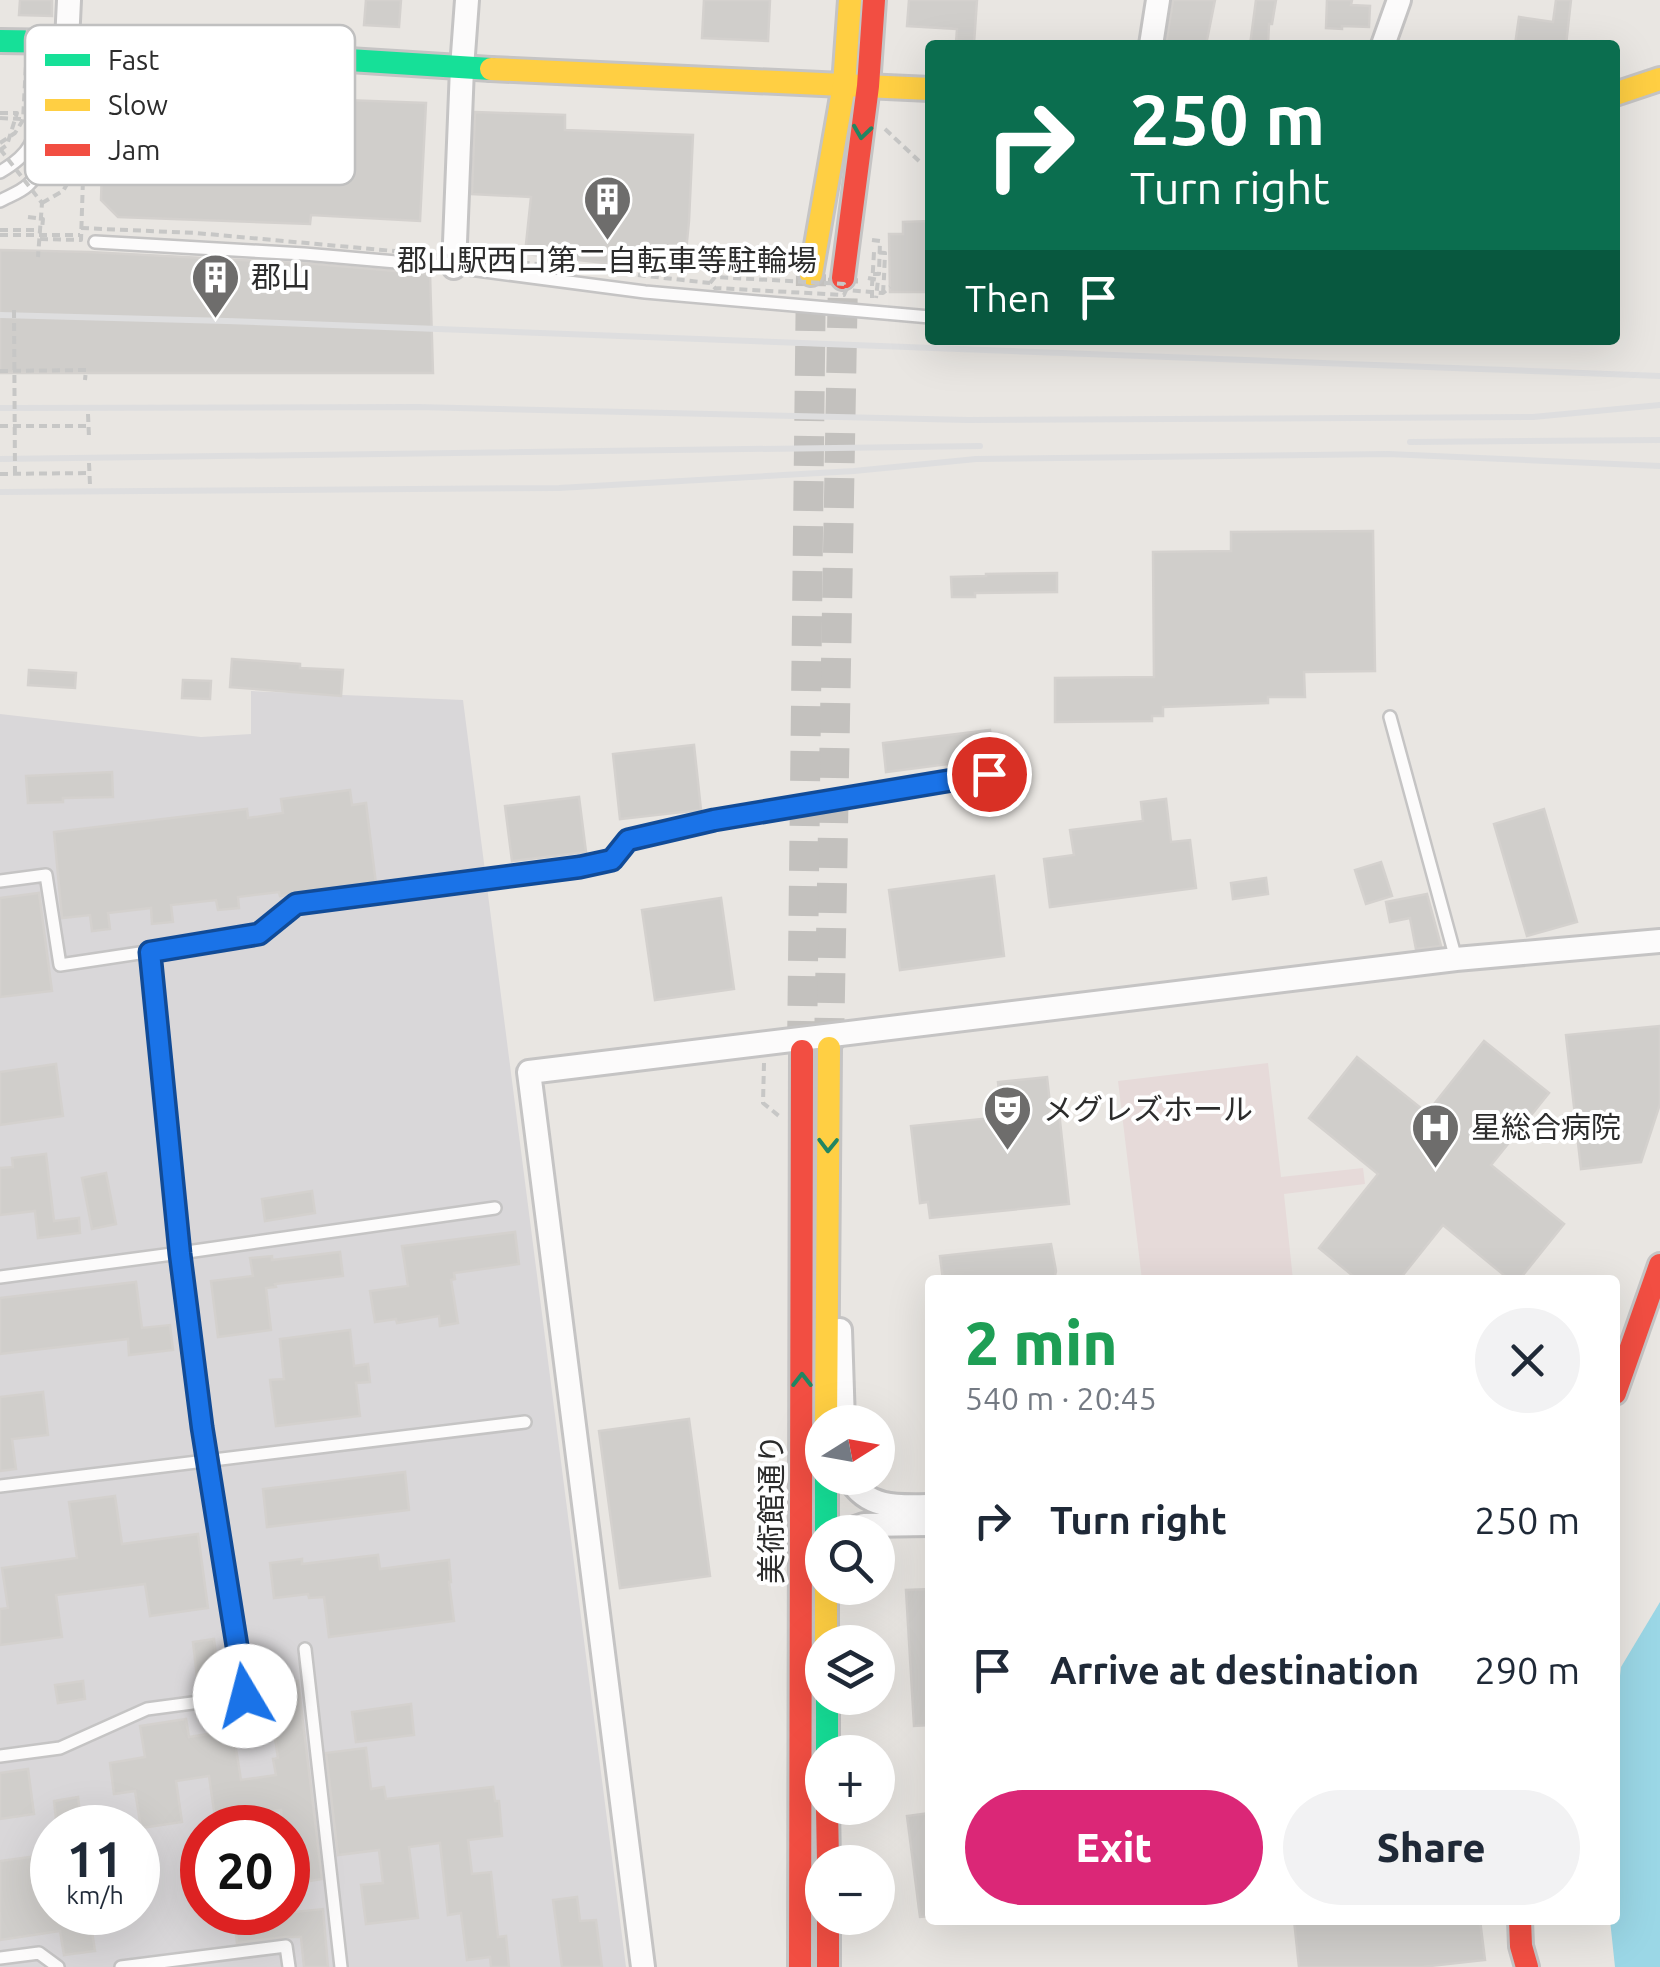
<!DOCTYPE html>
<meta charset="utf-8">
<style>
body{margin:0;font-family:Ubuntu,"Noto Sans JP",sans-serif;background:#f2f2f3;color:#1f2937;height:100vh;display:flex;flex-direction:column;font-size:38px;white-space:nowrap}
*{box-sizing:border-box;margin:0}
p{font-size:32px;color:#747a83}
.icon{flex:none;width:55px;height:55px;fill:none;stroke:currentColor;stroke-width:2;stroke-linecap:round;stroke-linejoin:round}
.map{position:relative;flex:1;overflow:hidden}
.details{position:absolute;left:925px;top:1275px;width:695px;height:650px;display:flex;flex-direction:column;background:#fff;border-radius:10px;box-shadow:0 10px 40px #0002}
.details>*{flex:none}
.banner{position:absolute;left:925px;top:40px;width:695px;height:305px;border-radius:10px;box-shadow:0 10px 40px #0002;background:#0b6e4f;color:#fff;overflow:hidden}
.needle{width:65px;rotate:79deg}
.controls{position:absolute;left:805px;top:1405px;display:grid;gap:20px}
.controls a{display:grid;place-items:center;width:90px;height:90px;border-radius:50%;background:#fff;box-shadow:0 10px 40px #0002;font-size:50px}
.speed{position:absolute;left:30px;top:1805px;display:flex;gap:20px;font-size:50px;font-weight:700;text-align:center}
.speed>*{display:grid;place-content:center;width:130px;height:130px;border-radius:50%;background:#fff;box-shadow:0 10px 40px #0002;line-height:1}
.speed small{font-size:25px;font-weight:400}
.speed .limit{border:15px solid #d22;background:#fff;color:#111}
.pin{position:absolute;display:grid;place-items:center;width:85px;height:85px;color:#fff;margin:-42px;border:5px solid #fff;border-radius:50%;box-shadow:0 2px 10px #0007}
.me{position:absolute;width:110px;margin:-55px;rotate:352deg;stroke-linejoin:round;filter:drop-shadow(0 0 8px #0008)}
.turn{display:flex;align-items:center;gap:35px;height:210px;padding:0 40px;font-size:45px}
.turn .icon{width:130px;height:130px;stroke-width:2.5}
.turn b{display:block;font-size:70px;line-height:85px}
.then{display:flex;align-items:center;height:95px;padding:0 40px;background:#0003;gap:20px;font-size:38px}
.round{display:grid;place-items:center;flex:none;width:105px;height:105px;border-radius:52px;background:#f2f2f3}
.summary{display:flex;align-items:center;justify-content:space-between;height:170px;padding:0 40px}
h1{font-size:60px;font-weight:800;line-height:75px;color:#1e9e55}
.button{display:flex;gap:20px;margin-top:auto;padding:20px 40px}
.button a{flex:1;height:115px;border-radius:60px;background:#db2777;color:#fff;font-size:40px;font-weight:800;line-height:115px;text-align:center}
.button a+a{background:#f2f2f3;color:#1f2937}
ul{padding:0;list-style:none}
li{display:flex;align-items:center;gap:30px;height:150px;padding:0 40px}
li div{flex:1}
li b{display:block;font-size:38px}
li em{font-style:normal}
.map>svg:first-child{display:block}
</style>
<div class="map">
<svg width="1660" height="1967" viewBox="0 0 1660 1967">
<rect width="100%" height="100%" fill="#e9e6e2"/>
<path fill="#d9d7d9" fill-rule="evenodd" d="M251,691L463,700L626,1967H0V714L201,737L251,734ZM52,1828H138V1912H52ZM202,1828H288V1912H202Z"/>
<polygon fill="#e6dad9" points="1268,1063 1281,1177 1363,1168 1365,1184 1284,1194 1293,1280 1142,1280 1118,1081"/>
<polygon fill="#9bd7e6" points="1660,1602 1660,1967 1615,1967 1610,1920 1615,1920 1615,1720 1621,1667"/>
<g fill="#d0cecb" stroke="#d4d1ce" stroke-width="2.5">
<polygon points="20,0 52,0 52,16 19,15"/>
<polygon points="366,0 401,0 399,27 364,25"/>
<polygon points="704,0 770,0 768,41 702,38"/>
<polygon points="909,0 977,0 974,44 956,43 957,29 907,26"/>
<polygon points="1173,0 1215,0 1206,45 1166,44"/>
<polygon points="1256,0 1276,0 1272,24 1269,24 1268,45 1250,45"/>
<polygon points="1327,0 1352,0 1351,5 1370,6 1369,27 1342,26 1342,29 1326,28"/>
<polygon points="1556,0 1571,0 1566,45 1515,45 1519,17 1553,22"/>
<polygon points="123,92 426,103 420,221 311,215 310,224 118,217 101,200 104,108"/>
<polygon points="475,112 565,115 565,130 693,135 689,221 684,272 525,254 531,197 472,194"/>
<polygon points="930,221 930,292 890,292 889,234 903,234 903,222"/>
<polygon points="0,250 89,252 315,264 430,274 433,373 0,373"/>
<polygon points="1373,531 1375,671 1304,672 1305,697 1268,697 1268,703 1163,707 1163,716 1152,716 1152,721 1055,722 1055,678 1154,677 1153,552 1231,551 1231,532"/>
<polygon points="1057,573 1057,592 975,593 975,597 952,597 951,577 986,576 986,574"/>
<polygon points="232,659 300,664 300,668 343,670 341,696 230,687"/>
<polygon points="29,670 76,673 75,688 28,685"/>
<polygon points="183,680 211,681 210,699 182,698"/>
<polygon points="990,730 994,758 886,772 883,743"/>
<polygon points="694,745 701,810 620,819 613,754"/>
<polygon points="112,772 113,797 63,798 63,802 28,803 26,776"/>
<polygon points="350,790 352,805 366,803 376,884 280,896 279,892 238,897 239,908 218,910 216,900 171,905 173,922 152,924 151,908 108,913 110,929 92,931 90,915 62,918 54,832 247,809 248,818 283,813 281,799"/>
<polygon points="579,797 586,852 512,861 505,806"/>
<polygon points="1166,799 1171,842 1190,840 1196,888 1050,907 1044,859 1074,855 1070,830 1143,821 1141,802"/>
<polygon points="1544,809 1577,922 1527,936 1494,824"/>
<polygon points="1381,862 1392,896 1366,904 1355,870"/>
<polygon points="994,876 1004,956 900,970 889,890"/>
<polygon points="1266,878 1268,894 1233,899 1231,883"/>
<polygon points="39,893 52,991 0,997 0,898"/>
<polygon points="1427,894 1441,946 1416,949 1410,918 1390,922 1386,902"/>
<polygon points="721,898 734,989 655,1000 642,910"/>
<polygon points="1660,1026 1660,1104 1641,1162 1581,1169 1566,1035"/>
<polygon points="1484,1041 1549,1093 1491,1165 1564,1224 1519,1280 1510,1280 1443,1225 1399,1280 1358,1280 1319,1248 1378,1174 1309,1118 1357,1057 1427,1113"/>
<polygon points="56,1064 63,1116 0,1125 0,1072"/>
<polygon points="1047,1077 1051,1113 1059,1112 1069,1204 930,1218 928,1202 920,1203 911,1126 1002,1117 998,1082"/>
<polygon points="46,1154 54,1221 79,1218 80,1233 38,1238 35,1211 0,1215 0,1168 13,1167 12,1158"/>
<polygon points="106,1173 116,1224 92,1229 82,1178"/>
<polygon points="312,1191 315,1213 265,1221 262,1199"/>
<polygon points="515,1232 519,1264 454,1273 455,1279 451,1280 458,1323 440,1326 439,1316 397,1323 396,1319 375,1322 370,1291 408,1286 402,1246"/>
<polygon points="1051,1244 1056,1271 1054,1280 943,1280 940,1256"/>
<polygon points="340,1252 343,1276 275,1284 276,1287 266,1288 271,1330 218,1337 211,1281 253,1276 250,1258 272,1256 272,1260"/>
<polygon points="136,1282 142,1328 170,1325 173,1350 129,1355 128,1339 0,1354 0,1298"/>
<polygon points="350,1330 354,1366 368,1364 370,1382 356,1383 360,1416 276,1426 270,1380 284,1379 280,1339"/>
<polygon points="43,1392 48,1435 12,1439 16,1469 0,1471 0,1397"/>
<polygon points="689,1419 710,1576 620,1588 599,1431"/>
<polygon points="405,1472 409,1510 267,1527 263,1489"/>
<polygon points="115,1496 122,1544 198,1534 208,1608 150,1616 145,1584 56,1595 62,1637 0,1645 0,1609 8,1608 2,1568 77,1558 69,1502"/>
<polygon points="378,1555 380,1569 449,1560 451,1582 449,1582 454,1621 329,1637 324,1597 309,1598 308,1594 274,1598 270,1563 302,1559 302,1564"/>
<polygon points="930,1589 930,1725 914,1726 906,1590"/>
<polygon points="214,1639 219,1683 198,1686 193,1642"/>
<polygon points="83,1681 85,1699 58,1703 55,1685"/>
<polygon points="298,1681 322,1879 291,1884 288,1856 288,1828 283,1828 281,1810 218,1819 218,1817 215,1818 209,1776 176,1781 182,1822 141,1828 135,1791 114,1794 110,1763 145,1757 140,1726 186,1719 189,1737 233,1730 241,1780 276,1775 273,1759 278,1758 267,1686"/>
<polygon points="411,1704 414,1735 356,1742 352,1712"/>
<polygon points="366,1748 371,1789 384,1787 386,1799 493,1787 495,1801 499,1801 502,1836 468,1840 472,1874 491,1872 498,1937 506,1936 509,1967 491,1967 490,1957 467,1960 461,1913 448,1915 440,1843 409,1847 418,1918 366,1924 361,1885 383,1883 379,1850 338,1855 326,1753"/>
<polygon points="28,1769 34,1814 0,1819 0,1773"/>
<polygon points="78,1797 82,1828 57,1828 54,1801"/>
<polygon points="930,1813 930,1916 920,1917 907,1816"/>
<polygon points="52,1854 52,1912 89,1912 95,1951 64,1955 60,1931 0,1940 0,1861"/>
<polygon points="577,1897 580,1921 596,1920 602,1967 562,1967 553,1900"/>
<polygon points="323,1909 328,1967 304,1967 301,1937 285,1937 237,1943 234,1918"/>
<polygon points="1294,1920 1480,1920 1485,1960 1421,1967 1299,1967"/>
</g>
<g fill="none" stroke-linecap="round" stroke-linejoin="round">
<g stroke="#c3c1be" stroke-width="30" stroke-dasharray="30 15" stroke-linecap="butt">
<polyline points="829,1048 843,278"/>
<polyline points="802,1051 811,274"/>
</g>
<defs>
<g id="lane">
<path d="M0,172C47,145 31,124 45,82C50,68 57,57 65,46"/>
<path d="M0,201C9,196 21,192 28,185C59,158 62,85 66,46"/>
<polyline points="95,242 304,254 454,267 645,292 930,317"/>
<polyline points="1390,717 1456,959"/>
<polyline points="0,881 46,875 60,965 259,935 296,904 580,867 612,860 627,840 714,820 989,774"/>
<polyline points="0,1277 180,1253 495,1208"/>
<polyline points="0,1486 525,1422"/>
<polyline points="305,1649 341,1967"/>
<polyline points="0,1756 60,1748 147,1709 245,1696 207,1462 180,1253 150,951"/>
<polyline points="0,1958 39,1953 58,1967"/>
<polyline points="121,1967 286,1946 289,1967"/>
</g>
<g id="street">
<polyline points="67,42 69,0"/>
<polyline points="1151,45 1158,0"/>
<polyline points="1383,45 1399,0"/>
<polyline points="454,267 462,68 467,0"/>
<polyline points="840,1330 843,1422"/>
<path d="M849,1478C867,1509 898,1507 930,1506"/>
<polyline points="844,1532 864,1525 930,1524"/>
<polyline points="643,1967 529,1072 1456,959 1660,941"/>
</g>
<g id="fast">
<polyline points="0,41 67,42 491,69"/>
<polyline points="826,1478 826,1532"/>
<polyline points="827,1698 827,1752"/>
</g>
<g id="slow">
<polyline points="491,69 930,89"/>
<polyline points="1615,94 1660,79"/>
<polyline points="811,274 844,85 850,0"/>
<polyline points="826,1422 829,1048"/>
<polyline points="826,1588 826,1642"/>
</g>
<g id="jam">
<polyline points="843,278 868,86 874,0"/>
<polyline points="1615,1393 1660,1265"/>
<polyline points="827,1808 828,1862"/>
<polyline points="828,1918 828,1967"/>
<polyline points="1520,1920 1521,1946 1527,1967"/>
<polyline points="800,1967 802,1051"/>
</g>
</defs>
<use href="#lane" stroke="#c5c4c4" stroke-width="16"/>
<use href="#street" stroke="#c5c4c4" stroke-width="28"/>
<use href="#fast" stroke="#c5c4c4" stroke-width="28"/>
<use href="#slow" stroke="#c5c4c4" stroke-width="28"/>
<use href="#jam" stroke="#c5c4c4" stroke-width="28"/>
<g stroke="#c7c7c6" stroke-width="4" stroke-dasharray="8 5" stroke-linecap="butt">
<polyline points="86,87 121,78 179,81 179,85"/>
<polyline points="0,113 17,113 7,145 0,150"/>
<polyline points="885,129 919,161"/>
<polyline points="58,174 72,145 74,122"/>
<polyline points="42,203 63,191 82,158"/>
<polyline points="28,217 43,219 42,229"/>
<polyline points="0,230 40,230"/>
<polyline points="0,235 80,235"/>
<polyline points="872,240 880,241 879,274 873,274"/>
<polyline points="868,278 878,280 876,298"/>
<polyline points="883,293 884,277"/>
<polyline points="872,298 872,286"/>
<polyline points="0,371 86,370 85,380"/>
<polyline points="88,414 89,438"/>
<polyline points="0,426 88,426"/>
<polyline points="89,463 90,485"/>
<polyline points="0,474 90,473"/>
<polyline points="764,1063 763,1103 779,1116"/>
</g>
<use href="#lane" stroke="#fcfbfb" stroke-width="11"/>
<use href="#street" stroke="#fcfbfb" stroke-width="22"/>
<use href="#fast" stroke="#16e098" stroke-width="22"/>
<use href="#slow" stroke="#ffcf43" stroke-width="22"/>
<use href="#jam" stroke="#f24e42" stroke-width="22"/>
<g stroke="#dededf" stroke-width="6">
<polyline points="0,315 227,321 1660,376"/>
<polyline points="0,408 417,407 968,420 1533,417 1660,405"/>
<polyline points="1410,442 1660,440"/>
<polyline points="0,459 980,446"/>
<polyline points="0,492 559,488 854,471 976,459 1388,454 1660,466"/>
</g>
<g stroke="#c7c7c6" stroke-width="4" stroke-dasharray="8 5" stroke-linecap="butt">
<polyline points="0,118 83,122"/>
<polyline points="0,143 15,133 23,120 28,27"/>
<polyline points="0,149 42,203 38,257"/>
<polyline points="81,228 196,233 537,264 710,283 715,288 844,295 846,290 883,293 890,287"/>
<polyline points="40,239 81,240 86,87"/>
<polyline points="710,283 715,277 844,284 846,290"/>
<polyline points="872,286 874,252 885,253 884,277"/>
<polyline points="14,310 15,474"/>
</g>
</g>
<defs><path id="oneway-chevron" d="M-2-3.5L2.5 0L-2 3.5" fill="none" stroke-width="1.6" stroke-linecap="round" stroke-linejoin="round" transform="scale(2.5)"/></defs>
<g stroke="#218662">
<use href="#oneway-chevron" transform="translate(862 132) rotate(98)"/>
<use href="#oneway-chevron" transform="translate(828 1145) rotate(91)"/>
<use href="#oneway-chevron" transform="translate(802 1380) rotate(-90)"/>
</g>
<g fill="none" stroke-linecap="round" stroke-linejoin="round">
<defs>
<polyline id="route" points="245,1696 202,1427 180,1254 150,952 259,934 296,904 580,867 612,860 628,840 714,820 989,774"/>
</defs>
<use href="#route" stroke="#114b97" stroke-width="25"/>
<use href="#route" stroke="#1a73e8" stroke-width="18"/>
</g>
<defs>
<symbol id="building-pin" viewBox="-11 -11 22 30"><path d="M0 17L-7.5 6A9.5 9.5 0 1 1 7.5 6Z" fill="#6e6d6c" stroke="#fff"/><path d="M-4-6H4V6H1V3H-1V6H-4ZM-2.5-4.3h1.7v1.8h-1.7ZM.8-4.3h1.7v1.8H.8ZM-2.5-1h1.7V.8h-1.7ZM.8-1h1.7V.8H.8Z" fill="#fff"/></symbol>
<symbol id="theatre-pin" viewBox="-11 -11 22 30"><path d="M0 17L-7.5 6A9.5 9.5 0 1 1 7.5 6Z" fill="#6e6d6c" stroke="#fff"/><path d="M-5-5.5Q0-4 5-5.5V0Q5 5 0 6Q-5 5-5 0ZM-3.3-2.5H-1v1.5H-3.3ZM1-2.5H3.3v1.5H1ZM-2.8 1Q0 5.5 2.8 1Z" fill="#fff"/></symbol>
<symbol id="hospital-pin" viewBox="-11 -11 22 30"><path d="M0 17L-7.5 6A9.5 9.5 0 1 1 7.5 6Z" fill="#6e6d6c" stroke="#fff"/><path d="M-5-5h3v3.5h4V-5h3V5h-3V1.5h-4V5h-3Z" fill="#fff"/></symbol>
</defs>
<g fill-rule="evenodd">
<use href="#building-pin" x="580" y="172" width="55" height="75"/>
<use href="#building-pin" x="188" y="250" width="55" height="75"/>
<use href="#theatre-pin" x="980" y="1082" width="55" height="75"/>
<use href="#hospital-pin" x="1408" y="1100" width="55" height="75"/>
</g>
<g text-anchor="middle" stroke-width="8" stroke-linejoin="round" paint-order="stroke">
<g font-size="30" fill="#2c2c2c" stroke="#fff" text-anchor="start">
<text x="607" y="271" text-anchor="middle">郡山駅西口第二自転車等駐輪場</text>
<text x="251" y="288">郡山</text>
<text x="1043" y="1120">メグレズホール</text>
<text x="1471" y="1138">星総合病院</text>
</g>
<g font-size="30" fill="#2c2c2c" stroke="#fff">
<text transform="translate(772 1509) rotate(-90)" y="10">美術館通り</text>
</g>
</g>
<rect x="25" y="25" width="330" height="160" rx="15" fill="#fff" stroke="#c0c0c0" stroke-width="2.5"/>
<rect x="45" y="54" width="45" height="12" fill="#16e098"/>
<rect x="45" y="99" width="45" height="12" fill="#ffcf43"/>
<rect x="45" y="144" width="45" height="12" fill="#f24e42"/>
<g font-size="28" fill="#2c2c2c">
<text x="108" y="70">Fast</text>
<text x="108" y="115">Slow</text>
<text x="108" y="160">Jam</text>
</g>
</svg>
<div class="controls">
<a><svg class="needle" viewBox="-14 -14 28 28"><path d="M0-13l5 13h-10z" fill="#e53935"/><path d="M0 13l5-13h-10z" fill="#747a83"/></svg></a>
<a><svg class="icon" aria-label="search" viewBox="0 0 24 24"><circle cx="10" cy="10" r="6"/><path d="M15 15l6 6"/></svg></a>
<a><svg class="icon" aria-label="layers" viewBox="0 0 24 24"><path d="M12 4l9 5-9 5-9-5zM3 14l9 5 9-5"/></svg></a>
<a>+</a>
<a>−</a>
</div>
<div class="speed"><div>11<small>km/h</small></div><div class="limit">20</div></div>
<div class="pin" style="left:989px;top:774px;background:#d93025"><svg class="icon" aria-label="arrive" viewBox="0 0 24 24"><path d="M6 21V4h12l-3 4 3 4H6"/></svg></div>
<svg class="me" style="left:245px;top:1696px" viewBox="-20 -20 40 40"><circle r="19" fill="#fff"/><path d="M0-13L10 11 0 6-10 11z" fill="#1a73e8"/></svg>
<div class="banner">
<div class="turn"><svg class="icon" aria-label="right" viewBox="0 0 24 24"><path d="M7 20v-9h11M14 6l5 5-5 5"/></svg><div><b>250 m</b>Turn right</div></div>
<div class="then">Then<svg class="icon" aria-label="arrive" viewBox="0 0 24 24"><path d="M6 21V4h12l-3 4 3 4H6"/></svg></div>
</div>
<section class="details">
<div class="summary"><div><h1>2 min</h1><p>540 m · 20:45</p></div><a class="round"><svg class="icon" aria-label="close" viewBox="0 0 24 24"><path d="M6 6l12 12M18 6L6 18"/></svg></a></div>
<ul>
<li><svg class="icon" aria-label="right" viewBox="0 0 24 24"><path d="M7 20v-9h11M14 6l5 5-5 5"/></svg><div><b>Turn right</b></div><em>250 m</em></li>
<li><svg class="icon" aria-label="arrive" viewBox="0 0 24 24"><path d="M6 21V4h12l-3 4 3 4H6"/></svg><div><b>Arrive at destination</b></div><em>290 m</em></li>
</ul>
<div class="button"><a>Exit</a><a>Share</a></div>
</section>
</div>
